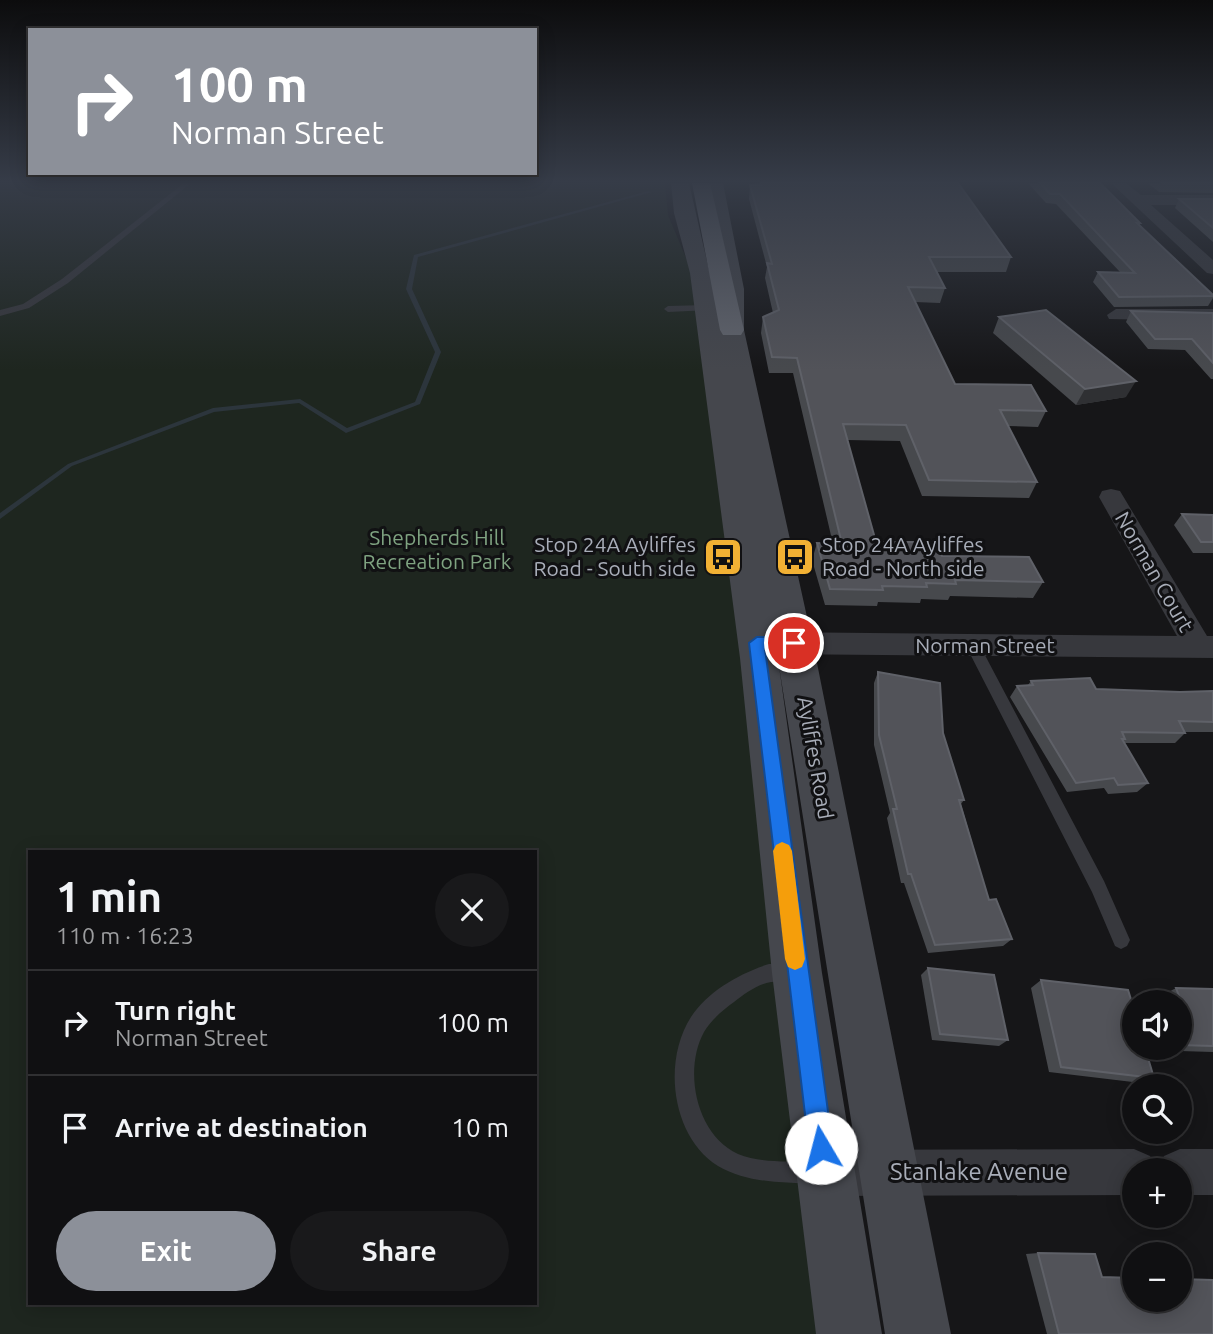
<!DOCTYPE html>
<meta charset="utf-8">
<style>
body{margin:0;font-family:Ubuntu,sans-serif;background:#19191b;color:#f1f3f6;height:100vh;display:flex;flex-direction:column;font-size:26px;white-space:nowrap}
*{box-sizing:border-box;margin:0}
p{font-size:23px;color:#9c9d9f}
.icon{flex:none;width:38px;height:38px;fill:none;stroke:currentColor;stroke-width:2;stroke-linecap:round;stroke-linejoin:round}
.map{position:relative;flex:1;overflow:hidden}
.drawer{position:absolute;left:28px;top:850px;width:509px;height:455px;display:flex;flex-direction:column;background:#101012;border-radius:0px;box-shadow:0 4px 18px #0003,0 0 0 2px #303032}
.drawer>*{flex:none}
.top-card{position:absolute;left:28px;top:28px;width:509px;height:147px;border-radius:0px;box-shadow:0 4px 18px #0003,0 0 0 2px #303032;background:#8c9099;color:#fff;overflow:hidden}
.controls{position:absolute;left:1122px;top:990px;display:grid;gap:14px}
.controls a{display:grid;place-items:center;width:70px;height:70px;border-radius:50%;background:#101012;box-shadow:0 4px 18px #0003,0 0 0 2px #303032;font-size:35px}
.pin{position:absolute;display:grid;place-items:center;width:60px;height:60px;color:#fff;margin:-30px;border:4px solid #fff;border-radius:50%;box-shadow:0 2px 7px #0007}
.me{position:absolute;width:77px;margin:-38px;rotate:352deg;stroke-linejoin:round;filter:drop-shadow(0 0 5px #0008)}
.turn{display:flex;align-items:center;gap:24px;height:147px;padding:0 28px;font-size:32px}
.turn .icon{width:91px;height:91px;stroke-width:2.5}
.turn b{display:block;font-size:49px;line-height:60px}
.round{display:grid;place-items:center;flex:none;width:74px;height:74px;border-radius:37px;background:#19191b}
.overview{display:flex;align-items:center;justify-content:space-between;height:119px;padding:0 28px}
h1{font-size:42px;font-weight:700;line-height:52px}
.cta{display:flex;gap:14px;margin-top:auto;padding:14px 28px}
.cta a{flex:1;height:80px;border-radius:42px;background:#8c9099;color:#fff;font-size:28px;font-weight:700;line-height:80px;text-align:center}
.cta a+a{background:#19191b;color:#f1f3f6}
ul{padding:0;list-style:none}
li{display:flex;align-items:center;gap:21px;height:105px;padding:0 28px;border-top:2px solid #303032}
li div{flex:1}
li b{display:block;font-size:26px}
li em{font-style:normal}
.map>svg:first-child{display:block}
</style>
<div class="map">
<svg width="1213" height="1334" viewBox="0 0 1213 1334">
<rect width="100%" height="100%" fill="#161618"/>
<path fill="#1e261f" fill-rule="evenodd" d="M0,183H665L668,215L707,308L844,1334H0ZM30,852H536V1304H30Z"/>
<g fill="none" stroke-linecap="round" stroke-linejoin="round">
<polygon fill="#2c353c" fill-rule="evenodd" points="648,191 652,192 418,257 412,289 441,352 420,404 346,433 299,403 214,412 72,466 0,519 0,513 68,464 213,408 300,399 347,428 415,402 435,352 406,289 414,255"/>
<g fill="#37383d" fill-rule="evenodd">
<polygon points="184,183 191,183 68,283 29,308 0,316 0,310 23,304 62,279"/>
<polygon points="707,305 710,306 710,310 668,312 664,309 668,306"/>
<polygon points="973,641 978,642 1104,881 1130,940 1127,946 1121,949 1115,946 1092,892 966,646"/>
<path d="M769,964H791L798,966L800,973L798,980C789,983 781,981 771,982C758,984 744,994 734,1002C723,1010 711,1020 704,1032C683,1070 696,1135 738,1154C760,1163 788,1161 812,1162L820,1165L823,1173L820,1181L812,1184C780,1182 747,1183 718,1166C672,1137 662,1062 691,1017C708,991 740,973 769,964Z"/>
</g>
<g fill="#37383d" fill-rule="evenodd">
<polygon points="1111,183 1126,183 1141,195 1213,195 1213,205 1151,205 1213,260 1213,274 1207,273"/>
<polygon points="1116,309 1213,309 1213,321 1109,319 1107,315"/>
<polygon points="1111,489 1120,491 1207,636 1213,636 1213,658 772,654 762,651 758,643 762,635 772,632 1177,636 1099,497 1102,491"/>
<polygon points="1134,1149 1150,1156 1156,1171 1134,1171 1134,1195 824,1196 808,1189 801,1173 808,1157 824,1150"/>
<polygon points="1180,1149 1213,1149 1213,1195 1180,1195 1180,1171 1158,1171 1164,1156"/>
</g>
<polygon fill="#45474d" fill-rule="evenodd" points="671,183 689,183 720,318 720,289 705,183 723,183 744,289 744,330 816,658 951,1334 885,1334 779,666 822,973 882,1334 816,1334 772,973 740,658 690,273 674,213"/>
<polygon fill="#63666e" fill-rule="evenodd" points="692,183 710,183 744,330 741,335 723,335 720,330"/>
</g>
<g fill="#47494d">
<polygon points="755,183 958,183 1011,257 1006,272 937,272 945,288 940,303 915,302 955,384 1046,411 1038,427 1008,426 1037,482 1029,498 922,496 900,441 847,440 876,542 942,556 1043,582 1033,598 950,596 948,600 921,599 920,603 878,602 877,606 825,605 812,560 817,543 833,544 793,373 769,373 761,333 763,317 773,313 765,278 767,267 749,199 750,185 756,185"/>
<polygon points="1028,183 1100,183 1140,223 1139,224 1213,295 1213,298 1208,306 1114,307 1093,282 1098,272 1120,272 1056,204 1046,203"/>
<polygon points="1148,183 1213,183 1213,193 1159,192"/>
<polygon points="1179,199 1213,199 1213,242 1175,208"/>
<polygon points="1131,311 1213,313 1213,379 1211,379 1185,350 1148,349 1126,322"/>
<polygon points="999,317 1126,397 1076,405 993,333"/>
<polygon points="1182,514 1213,515 1213,553 1193,553 1174,525"/>
<polygon points="878,672 943,733 964,800 961,804 989,900 1012,939 1003,946 928,953 904,883 901,883 887,818 890,813 874,745 874,683"/>
<polygon points="1031,681 1096,689 1180,692 1213,691 1213,732 1185,732 1185,733 1175,743 1124,743 1148,783 1137,792 1108,794 1104,788 1067,792 1010,697 1017,686 1028,685"/>
<polygon points="928,968 1008,1040 999,1046 932,1040 921,975"/>
<polygon points="1041,980 1134,1048 1180,1048 1180,1003 1166,1003 1163,995 1176,988 1213,989 1213,1052 1146,1050 1154,1078 1141,1083 1049,1072 1031,988"/>
<polygon points="1038,1253 1102,1277 1213,1334 1047,1334 1026,1254"/>
</g>
<polygon fill="#2f3033" points="1136,381 1126,397 1076,405 1085,389"/>
<g fill="#525359" stroke="#5f6168" stroke-width="2">
<polygon points="761,183 958,183 1011,257 929,257 945,288 908,287 955,384 1031,385 1046,411 1000,410 1037,482 929,480 906,425 843,424 876,542 936,542 942,556 1029,557 1043,582 955,580 956,584 926,583 927,587 882,586 883,590 830,589 817,543 842,544 797,358 772,357 763,317 779,310 767,263 772,264 750,185 761,185"/>
<polygon points="1040,183 1100,183 1140,223 1137,223 1213,295 1213,296 1119,297 1098,272 1135,273 1060,194 1050,194"/>
<polygon points="1162,183 1213,183 1213,184 1163,184"/>
<polygon points="1179,199 1213,199 1213,228"/>
<polygon points="1046,310 1136,381 1085,389 999,317"/>
<polygon points="1131,311 1213,313 1213,363 1192,339 1155,339"/>
<polygon points="1182,514 1213,515 1213,542 1201,542"/>
<polygon points="878,672 940,683 943,733 964,800 959,800 989,900 996,899 1012,939 935,945 911,874 908,874 893,809 897,809 879,735"/>
<polygon points="1090,678 1096,689 1180,692 1213,691 1213,722 1179,721 1185,733 1122,732 1125,739 1122,739 1148,783 1118,785 1114,778 1076,783 1017,686 1033,685 1031,681"/>
<polygon points="928,968 994,975 1008,1040 940,1034"/>
<polygon points="1041,980 1128,990 1134,1009 1134,1048 1145,1048 1154,1078 1061,1067"/>
<polygon points="1176,988 1213,989 1213,1046 1180,1045 1180,1011 1185,1011"/>
<polygon points="1038,1253 1095,1254 1102,1277 1134,1278 1134,1300 1180,1300 1180,1279 1213,1280 1213,1334 1059,1334"/>
</g>
<linearGradient id="sky" x2="0" y2="1"><stop stop-color="#0c0c0d"/><stop offset="0.49" stop-color="#363c48"/><stop offset="1" stop-color="#363c48" stop-opacity="0"/></linearGradient>
<rect width="1213" height="370" fill="url(#sky)"/>
<polygon fill="#1a73e8" stroke="#114b97" stroke-width="2" points="757,637 794,637 802,643 794,649 765,649 833,1148 829,1156 821,1160 812,1156 809,1148 749,643"/>
<polygon fill="#f59e0b" points="782,842 789,845 792,851 805,959 802,967 795,970 788,967 785,959 773,851 776,845"/>
<defs>
<symbol id="bus-square" viewBox="-11 -11 22 22"><rect x="-9" y="-9" width="18" height="18" rx="4" fill="#f2b134" stroke="#111113"/><path d="M-5-6H5V4H4V6H2V4H-2V6H-4V4H-5ZM-3.5-4V0h7V-4ZM-3.5 1.2v1.5H-2V1.2ZM2 1.2v1.5H3.5V1.2Z" fill="#111"/></symbol>
</defs>
<g fill-rule="evenodd">
<use href="#bus-square" x="701" y="535" width="44" height="44"/>
<use href="#bus-square" x="773" y="535" width="44" height="44"/>
</g>
<g text-anchor="middle" stroke-width="6" stroke-linejoin="round" paint-order="stroke">
<g font-size="21" fill="#7fa381" stroke="#111113">
<text x="437" y="545">Shepherds Hill<tspan x="437" dy="24">Recreation Park</tspan></text>
</g>
<g font-size="21" fill="#a8adb8" stroke="#111113" text-anchor="end">
<text x="696" y="552">Stop 24A Ayliffes<tspan x="696" dy="24">Road - South side</tspan></text>
<text x="822" y="552" text-anchor="start">Stop 24A Ayliffes<tspan x="822" dy="24">Road - North side</tspan></text>
</g>
<g font-size="21" fill="#a8adb8" stroke="#111113">
<text transform="translate(1154 572) rotate(60)" y="7">Norman Court</text>
<text x="985" y="653">Norman Street</text>
<text transform="translate(815 758) rotate(80)" y="7">Ayliffes Road</text>
</g>
<g font-size="24" fill="#a8adb8" stroke="#111113">
<text x="979" y="1180">Stanlake Avenue</text>
</g>
</g>
</svg>
<div class="controls">
<a><svg class="icon" aria-label="sound" viewBox="0 0 24 24"><path d="M4 9h4l5-4v14l-5-4H4zM17 9q2 3 0 6"/></svg></a>
<a><svg class="icon" aria-label="search" viewBox="0 0 24 24"><circle cx="10" cy="10" r="6"/><path d="M15 15l6 6"/></svg></a>
<a>+</a>
<a>−</a>
</div>
<div class="pin" style="left:794px;top:643px;background:#d93025"><svg class="icon" aria-label="arrive" viewBox="0 0 24 24"><path d="M6 21V4h12l-3 4 3 4H6"/></svg></div>
<svg class="me" style="left:821px;top:1148px" viewBox="-20 -20 40 40"><circle r="19" fill="#fff"/><path d="M0-13L10 11 0 6-10 11z" fill="#1a73e8"/></svg>
<div class="top-card">
<div class="turn"><svg class="icon" aria-label="right" viewBox="0 0 24 24"><path d="M7 20v-9h11M14 6l5 5-5 5"/></svg><div><b>100 m</b>Norman Street</div></div>
</div>
<section class="drawer">
<div class="overview"><div><h1>1 min</h1><p>110 m · 16:23</p></div><a class="round"><svg class="icon" aria-label="close" viewBox="0 0 24 24"><path d="M6 6l12 12M18 6L6 18"/></svg></a></div>
<ul>
<li><svg class="icon" aria-label="right" viewBox="0 0 24 24"><path d="M7 20v-9h11M14 6l5 5-5 5"/></svg><div><b>Turn right</b><p>Norman Street</p></div><em>100 m</em></li>
<li><svg class="icon" aria-label="arrive" viewBox="0 0 24 24"><path d="M6 21V4h12l-3 4 3 4H6"/></svg><div><b>Arrive at destination</b></div><em>10 m</em></li>
</ul>
<div class="cta"><a>Exit</a><a>Share</a></div>
</section>
</div>
